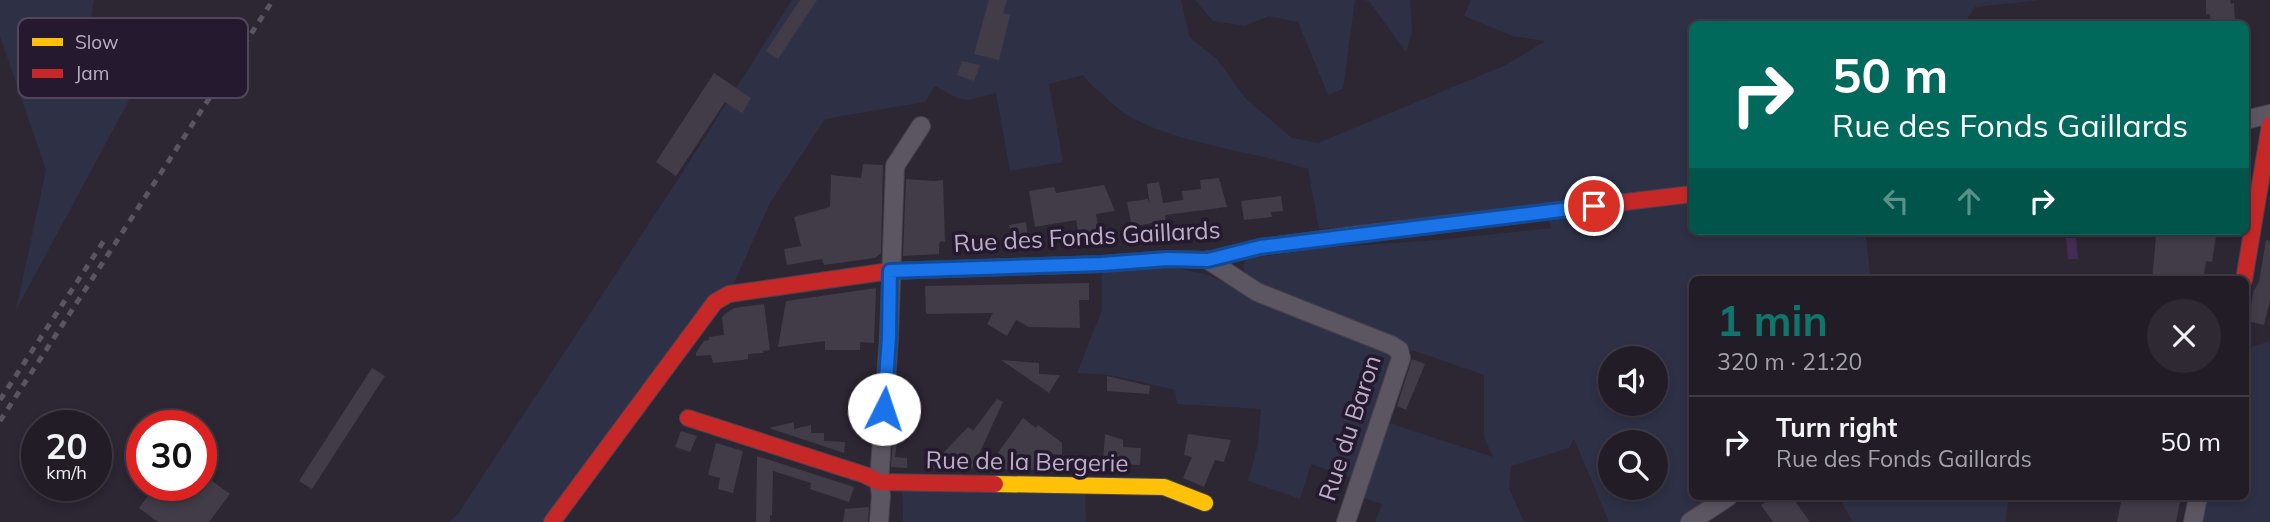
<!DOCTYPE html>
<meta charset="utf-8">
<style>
body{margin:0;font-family:Mulish,sans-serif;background:#2e2932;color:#f1f3f6;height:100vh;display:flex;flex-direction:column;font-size:26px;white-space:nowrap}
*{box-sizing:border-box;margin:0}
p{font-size:23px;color:#a2a1a7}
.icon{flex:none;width:38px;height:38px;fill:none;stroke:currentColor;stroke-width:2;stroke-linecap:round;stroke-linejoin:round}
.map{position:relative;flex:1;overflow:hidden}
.sheet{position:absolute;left:1689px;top:276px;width:560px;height:224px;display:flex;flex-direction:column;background:#221c26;border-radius:10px;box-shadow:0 4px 10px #0003,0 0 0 2px #3f3a43}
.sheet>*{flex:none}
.top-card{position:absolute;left:1689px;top:21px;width:560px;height:214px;border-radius:10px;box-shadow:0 4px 10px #0003,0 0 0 2px #3f3a43;background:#00695c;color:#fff;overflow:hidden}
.fabs{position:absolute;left:1598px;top:346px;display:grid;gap:14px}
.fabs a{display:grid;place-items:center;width:70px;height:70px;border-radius:50%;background:#221c26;box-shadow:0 4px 10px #0003,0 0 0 2px #3f3a43;font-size:35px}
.speed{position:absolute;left:21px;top:410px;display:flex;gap:14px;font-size:35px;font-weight:700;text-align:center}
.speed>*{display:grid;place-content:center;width:91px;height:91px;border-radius:50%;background:#221c26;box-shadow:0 4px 10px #0003,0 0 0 2px #3f3a43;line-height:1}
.speed small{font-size:18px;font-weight:400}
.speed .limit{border:10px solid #d22;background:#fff;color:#111}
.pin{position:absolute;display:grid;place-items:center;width:60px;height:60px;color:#fff;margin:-30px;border:4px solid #fff;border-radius:50%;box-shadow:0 2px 7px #0007}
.me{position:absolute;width:77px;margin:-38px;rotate:4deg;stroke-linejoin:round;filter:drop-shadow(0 0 5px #0008)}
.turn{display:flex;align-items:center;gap:24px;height:147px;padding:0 28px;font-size:32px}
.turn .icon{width:91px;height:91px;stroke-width:2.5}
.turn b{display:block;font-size:49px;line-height:60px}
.lanes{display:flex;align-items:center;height:66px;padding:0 28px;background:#0003;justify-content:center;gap:35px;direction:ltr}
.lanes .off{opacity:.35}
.round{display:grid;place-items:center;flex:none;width:74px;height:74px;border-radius:37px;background:#2e2932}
.overview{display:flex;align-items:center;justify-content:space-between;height:119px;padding:0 28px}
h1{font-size:42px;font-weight:700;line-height:52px;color:#0f766e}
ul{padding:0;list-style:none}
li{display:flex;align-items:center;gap:21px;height:91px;padding:0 28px;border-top:2px solid #3f3a43}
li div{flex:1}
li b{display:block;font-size:26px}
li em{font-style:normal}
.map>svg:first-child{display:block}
</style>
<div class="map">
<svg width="2270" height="522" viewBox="0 0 2270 522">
<rect width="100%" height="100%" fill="#2d2633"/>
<g fill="#2e3146" fill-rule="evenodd">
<polygon points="0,0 94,0 90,24 155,52 16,310 46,170 0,36"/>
<path d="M792,0H1181L1190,38L1217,59L1246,99L1292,138L1318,143L1506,65L1545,41L1513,36L1464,16L1471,0H2041L1975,7L1964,24H1692V231H1865L1871,280H1692V497H1728L1690,522H1609L1574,439L1569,448L1511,466L1509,488L1524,522H1375L1382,504L1355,495L1360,481L1311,464L1300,499L1248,481L1258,444L1261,409L1177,404L1175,390L1110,375L1077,373L1102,310V264C1135,266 1168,265 1200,273C1219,278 1237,289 1254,298L1243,267L1246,259L1321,248L1438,240L1552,228L1545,212L1319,229L1308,169C1251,151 1190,146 1136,120C1124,115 1112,103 1102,94C1095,88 1088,82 1083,75L1049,84L1063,162L1010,171L996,93L969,100L957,98L935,86L925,102L825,119L770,203L729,294L552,522H449L458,514L681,175ZM1400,350L1415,351L1484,375V437L1493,457L1380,420ZM1610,359H1656V404H1610ZM1610,443H1656V488H1610Z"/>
<polygon points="1195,0 1355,0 1343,89 1328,95 1298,22 1269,16 1245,26 1213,21"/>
<polygon points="1363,0 1410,0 1412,31 1406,52 1369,1"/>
<polygon points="2270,341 2270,522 2193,522 2198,497 2245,497 2245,349"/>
<polygon points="902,482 1085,487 1086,522 903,522"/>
<polygon points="1838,497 2009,497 2005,522 1853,522"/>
</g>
<polygon fill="#432d56" points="2066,238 2076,238 2078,259 2068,259"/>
<g fill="#423c48">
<polygon points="800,0 817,0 778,59 766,51"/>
<polygon points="989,0 1007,0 1003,13 1010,15 999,60 974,54"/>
<polygon points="2206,0 2230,0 2231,4 2234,3 2235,24 2211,24 2210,14 2206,14"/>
<polygon points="962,61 980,65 974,81 957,75"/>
<polygon points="714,73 751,98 742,113 725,102 676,176 656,162"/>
<polygon points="863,164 883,165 881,253 875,258 824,265 822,259 787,265 784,249 801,246 794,217 830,207 831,175 861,178"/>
<polygon points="1219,178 1227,207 1165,215 1166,227 1153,229 1152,223 1132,227 1127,202 1148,199 1150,205 1147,184 1159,182 1163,203 1183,200 1182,191 1201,189 1200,180"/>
<polygon points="906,179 935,181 943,180 945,242 941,241 939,244 939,254 903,256"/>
<polygon points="1104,185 1115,211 1096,214 1099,233 1079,236 1076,220 1035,227 1029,191 1054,187 1056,193"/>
<polygon points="1281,196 1283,211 1271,212 1272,217 1244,220 1241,201"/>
<polygon points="1026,222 1029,247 1014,249 1009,225"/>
<polygon points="2162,231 2183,231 2216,236 2212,262 2206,261 2203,280 2152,280 2156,236"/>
<polygon points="2266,240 2270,241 2270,300 2264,325 2248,321 2254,290 2259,282"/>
<polygon points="1089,283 1089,300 1079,300 1080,328 1029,327 1016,320 1007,336 987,324 993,313 926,314 925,286"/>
<polygon points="876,288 874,343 860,342 860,350 825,350 825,341 778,347 786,301"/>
<polygon points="764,304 770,350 763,351 764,353 748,354 748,359 742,360 713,363 711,355 696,356 696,353 704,341 709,340 709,337 724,335 722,317 725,314 734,308"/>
<polygon points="1412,359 1425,364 1406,410 1397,406"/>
<polygon points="1001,360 1039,363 1039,374 1060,375 1049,393"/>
<polygon points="372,368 385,376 312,489 299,481"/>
<polygon points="1107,376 1150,386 1149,394 1107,391"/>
<polygon points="897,384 914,386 910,430 899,430 895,457 907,458 907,468 891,467"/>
<polygon points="997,399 1003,402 972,469 929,468 968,427 973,431"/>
<polygon points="1023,418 1036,428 1038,425 1062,443 1062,455 1048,454 1048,470 986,469"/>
<polygon points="794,422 794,429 811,425 811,433 824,433 824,441 845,442 844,453 769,428"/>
<polygon points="681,431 697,436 690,452 675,447"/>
<polygon points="1105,434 1123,440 1123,447 1141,448 1140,465 1103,463"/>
<polygon points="1188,434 1231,440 1224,462 1215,460 1204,487 1183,478 1192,457 1184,455"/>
<polygon points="716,443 743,451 733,493 718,489 720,478 708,475"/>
<polygon points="757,456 854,487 849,502 810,489 811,483 773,471 772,516 770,515 770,522 756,522"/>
<polygon points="201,473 230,494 209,522 158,522 139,508 156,485 201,485"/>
<polygon points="1773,497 1792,497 1810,522 1773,522 1761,505"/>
<polygon points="2122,497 2181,497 2176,522 2117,522"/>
<polygon points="869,507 868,522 843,522 845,509"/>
</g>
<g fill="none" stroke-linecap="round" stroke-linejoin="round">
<defs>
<g id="street">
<polyline points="2245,120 2270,114"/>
<polyline points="1208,260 1257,292 1391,345 1399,350 1401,358 1346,522"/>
<polyline points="879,522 881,495 879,482 889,337 895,166 921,126"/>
<polyline points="1690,522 1728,497"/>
<polyline points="2193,522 2198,497"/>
</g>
<g id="slow">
<polyline points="916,270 1102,264 1167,259 1208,260 1260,247 1361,234"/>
<polyline points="995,484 1164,487 1205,503"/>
</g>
<g id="jam">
<polyline points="1361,234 1692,194"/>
<polyline points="2244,280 2270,125"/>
<polyline points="688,418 865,475 879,482 995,484"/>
<polyline points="552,522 715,302 729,294 890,271 916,270"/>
</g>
</defs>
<use href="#street" stroke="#47424c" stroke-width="20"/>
<use href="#slow" stroke="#4a4350" stroke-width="18"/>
<use href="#jam" stroke="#4a4350" stroke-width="18"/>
<use href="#street" stroke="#5c5662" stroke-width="18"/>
<use href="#slow" stroke="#ffc107" stroke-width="16"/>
<use href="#jam" stroke="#c62828" stroke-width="16"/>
<g stroke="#5b5560" stroke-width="5" stroke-dasharray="7 7" stroke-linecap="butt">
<polyline points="0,400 107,236"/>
<polyline points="0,421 273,0"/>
</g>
</g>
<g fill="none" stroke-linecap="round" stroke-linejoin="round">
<defs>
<polyline id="route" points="884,409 889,337 890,271 1102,264 1167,259 1208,260 1260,247 1594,206"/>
</defs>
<use href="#route" stroke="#114b97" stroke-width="18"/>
<use href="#route" stroke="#1a73e8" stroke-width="12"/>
</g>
<g text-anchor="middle" stroke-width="7" stroke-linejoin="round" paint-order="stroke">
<g font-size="24" fill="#bcaec6" stroke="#24192e">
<text transform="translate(1087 237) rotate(-3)" y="8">Rue des Fonds Gaillards</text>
<text transform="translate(1350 428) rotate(-72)" y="8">Rue du Baron</text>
<text transform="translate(1027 462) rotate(1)" y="8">Rue de la Bergerie</text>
</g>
</g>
<rect x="18" y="18" width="230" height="80" rx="10" fill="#24192e" stroke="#52465c" stroke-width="2"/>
<rect x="32" y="38" width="31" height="8" fill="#ffc107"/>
<rect x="32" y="69" width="31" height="9" fill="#c62828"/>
<g font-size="19" fill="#bcaec6">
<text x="75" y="49">Slow</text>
<text x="75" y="80">Jam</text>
</g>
</svg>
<div class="fabs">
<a><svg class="icon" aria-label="sound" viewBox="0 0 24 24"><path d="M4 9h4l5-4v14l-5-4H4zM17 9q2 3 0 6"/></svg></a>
<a><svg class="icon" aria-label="search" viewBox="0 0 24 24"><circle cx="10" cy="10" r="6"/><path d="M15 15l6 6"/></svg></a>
</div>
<div class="speed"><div>20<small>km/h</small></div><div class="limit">30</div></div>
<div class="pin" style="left:1594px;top:206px;background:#d93025"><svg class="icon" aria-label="arrive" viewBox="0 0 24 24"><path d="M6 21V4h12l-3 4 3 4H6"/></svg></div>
<svg class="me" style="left:884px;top:409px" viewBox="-20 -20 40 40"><circle r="19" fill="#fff"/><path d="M0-13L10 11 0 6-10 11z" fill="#1a73e8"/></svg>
<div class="top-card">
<div class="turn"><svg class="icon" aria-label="right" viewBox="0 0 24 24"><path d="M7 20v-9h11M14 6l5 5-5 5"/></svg><div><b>50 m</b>Rue des Fonds Gaillards</div></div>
<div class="lanes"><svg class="icon off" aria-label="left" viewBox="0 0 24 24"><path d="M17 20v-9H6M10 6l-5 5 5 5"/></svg><svg class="icon off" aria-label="ahead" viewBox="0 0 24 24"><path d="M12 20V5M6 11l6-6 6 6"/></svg><svg class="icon" aria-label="right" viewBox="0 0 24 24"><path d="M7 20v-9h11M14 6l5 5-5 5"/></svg></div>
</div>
<section class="sheet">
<div class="overview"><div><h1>1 min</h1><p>320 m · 21:20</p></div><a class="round"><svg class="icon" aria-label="close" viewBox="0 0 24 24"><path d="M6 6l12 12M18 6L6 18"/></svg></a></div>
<ul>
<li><svg class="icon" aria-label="right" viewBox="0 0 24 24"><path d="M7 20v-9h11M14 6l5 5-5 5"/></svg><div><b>Turn right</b><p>Rue des Fonds Gaillards</p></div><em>50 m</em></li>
</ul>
</section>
</div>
